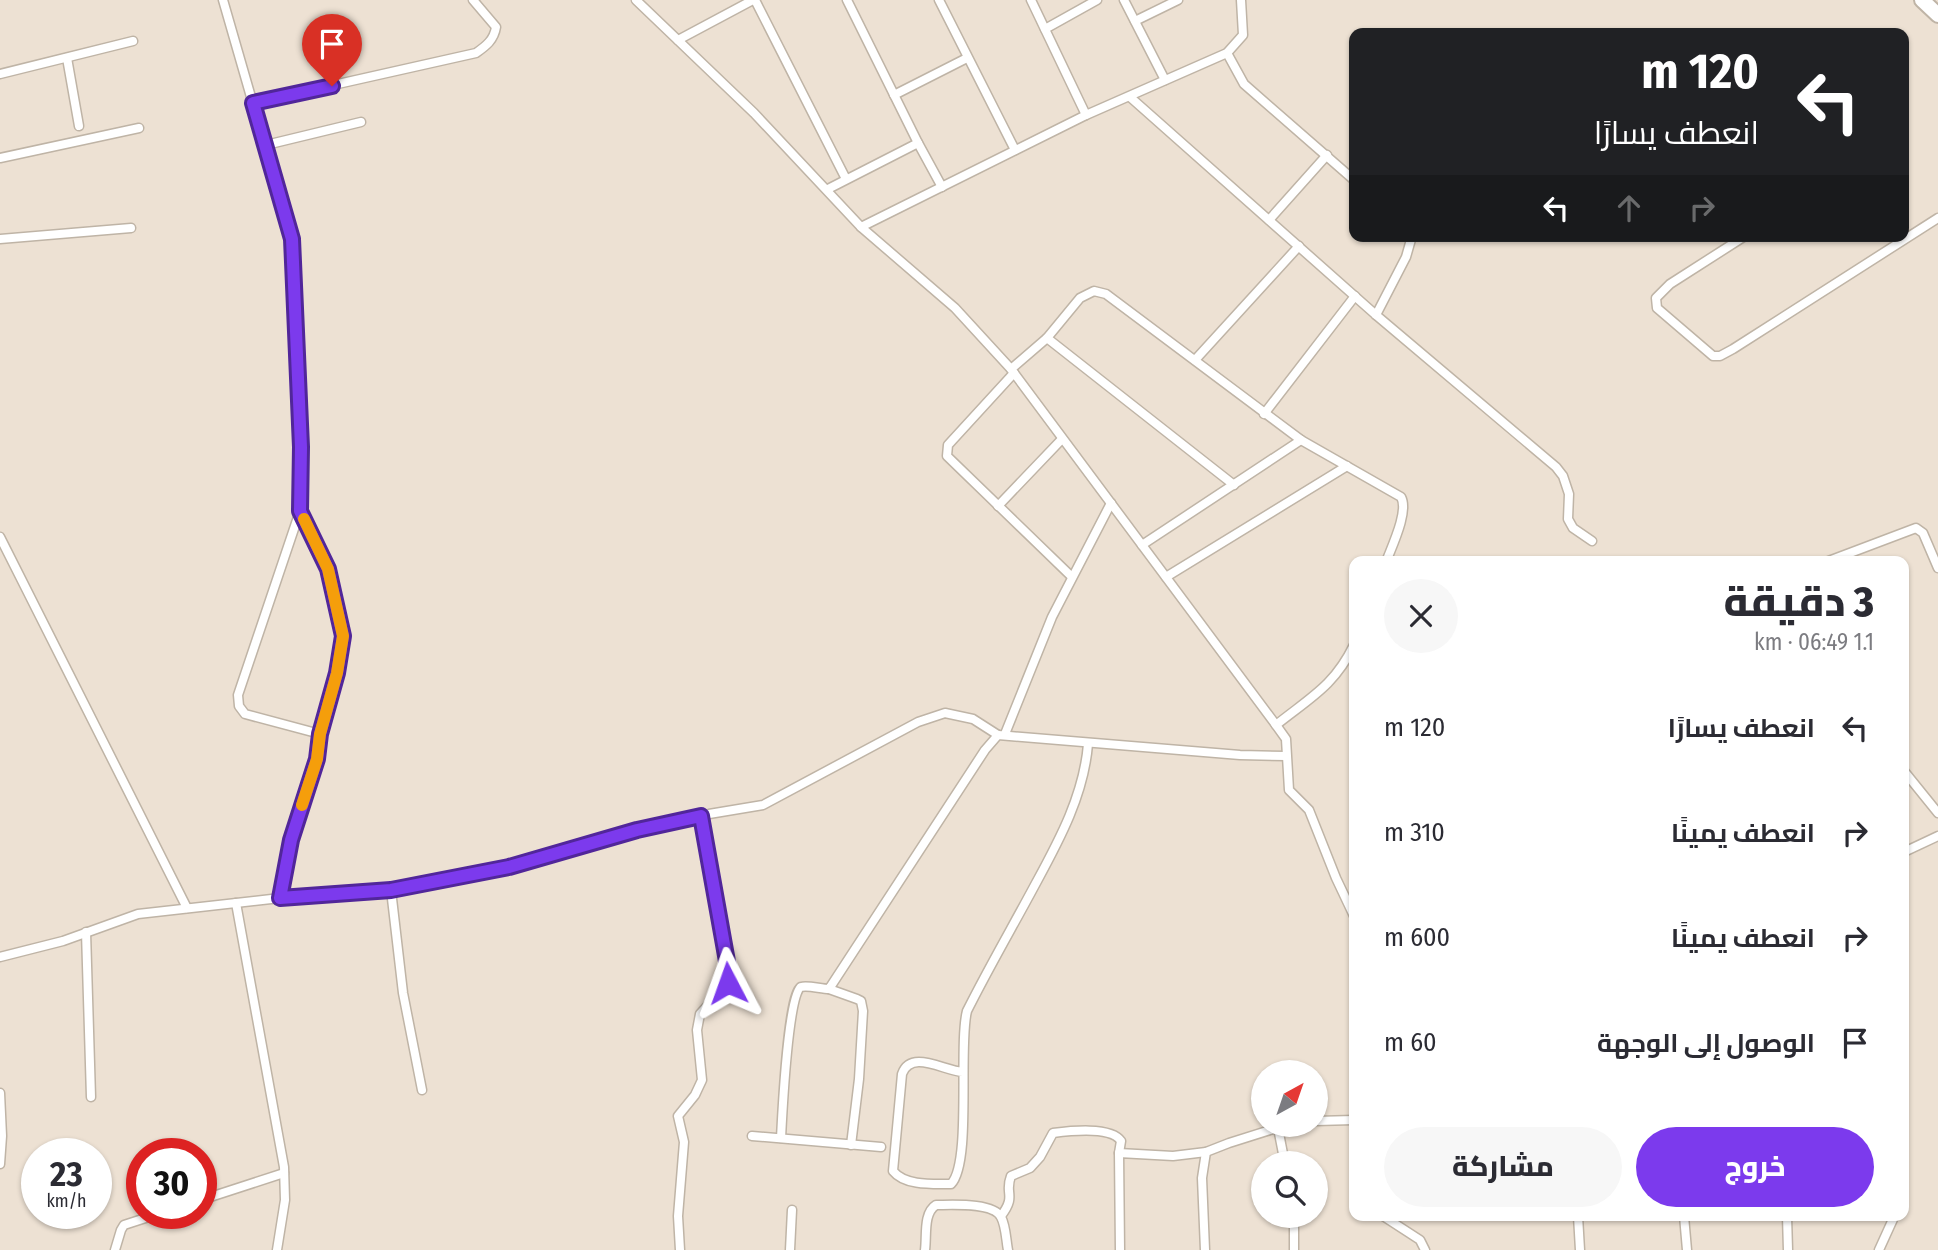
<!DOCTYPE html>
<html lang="ar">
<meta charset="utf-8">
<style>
body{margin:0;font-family:"Fira Sans Condensed",Cairo,sans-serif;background:#f7f7f7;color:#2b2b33;direction:rtl;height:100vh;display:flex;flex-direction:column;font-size:26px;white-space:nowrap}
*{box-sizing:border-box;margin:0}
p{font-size:23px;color:#7c7c81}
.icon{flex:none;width:38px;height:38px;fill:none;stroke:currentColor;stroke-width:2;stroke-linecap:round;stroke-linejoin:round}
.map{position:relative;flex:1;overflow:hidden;direction:ltr}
.sheet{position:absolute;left:1349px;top:556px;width:560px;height:665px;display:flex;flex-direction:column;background:#fff;border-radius:14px;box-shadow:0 2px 5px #0004;direction:rtl}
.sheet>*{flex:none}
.top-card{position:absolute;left:1349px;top:28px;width:560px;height:214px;border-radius:14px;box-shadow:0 2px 5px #0004;direction:rtl;background:#202124;color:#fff;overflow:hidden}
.needle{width:46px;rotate:40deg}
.tools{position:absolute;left:1251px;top:1060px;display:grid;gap:14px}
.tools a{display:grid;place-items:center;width:77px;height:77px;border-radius:50%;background:#fff;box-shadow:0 2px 5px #0004;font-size:35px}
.speed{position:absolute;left:21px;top:1138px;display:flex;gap:14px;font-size:35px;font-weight:700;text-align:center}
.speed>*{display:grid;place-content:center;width:91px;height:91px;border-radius:50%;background:#fff;box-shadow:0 2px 5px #0004;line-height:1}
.speed small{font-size:18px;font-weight:400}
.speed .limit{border:10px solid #d22;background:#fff;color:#111}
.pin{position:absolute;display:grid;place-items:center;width:60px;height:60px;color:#fff;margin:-72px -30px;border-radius:50% 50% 50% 0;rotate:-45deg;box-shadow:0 0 7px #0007}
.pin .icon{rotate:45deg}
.me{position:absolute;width:77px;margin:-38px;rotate:356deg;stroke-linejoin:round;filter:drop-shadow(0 0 5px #0008)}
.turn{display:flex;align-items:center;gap:24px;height:147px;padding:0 35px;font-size:32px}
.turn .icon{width:91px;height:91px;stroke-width:2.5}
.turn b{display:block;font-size:49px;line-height:60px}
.lanes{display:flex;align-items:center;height:66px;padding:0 35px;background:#0003;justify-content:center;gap:35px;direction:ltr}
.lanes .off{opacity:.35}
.round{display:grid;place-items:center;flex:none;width:74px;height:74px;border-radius:37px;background:#f7f7f7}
.headline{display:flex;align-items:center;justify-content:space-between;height:119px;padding:0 35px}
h1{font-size:42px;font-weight:800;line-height:52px}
.cta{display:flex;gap:14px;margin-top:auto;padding:14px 35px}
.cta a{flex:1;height:80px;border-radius:42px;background:#7c3aed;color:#fff;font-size:28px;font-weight:800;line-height:80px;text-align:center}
.cta a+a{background:#f7f7f7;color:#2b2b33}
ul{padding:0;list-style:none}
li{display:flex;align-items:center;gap:21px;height:105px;padding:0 35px}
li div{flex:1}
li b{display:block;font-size:26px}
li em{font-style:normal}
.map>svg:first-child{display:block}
</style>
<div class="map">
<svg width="1938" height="1250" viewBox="0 0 1938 1250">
<rect width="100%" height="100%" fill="#ede1d3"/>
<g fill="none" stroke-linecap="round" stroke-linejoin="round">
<defs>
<g id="minor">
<polyline points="223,0 292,239 301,447 300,511 238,695 239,706 245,714 320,734"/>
<polyline points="636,0 754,113 861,227 1086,115 1227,53 1243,35 1241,0"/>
<polyline points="755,0 846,179"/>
<polyline points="847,0 918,143 942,187"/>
<polyline points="939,0 1015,150"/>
<polyline points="1031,0 1086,115"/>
<polyline points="1124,0 1165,80"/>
<polyline points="1135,21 1178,0"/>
<polyline points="1045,29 1097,0"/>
<polyline points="678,40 753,0"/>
<polyline points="1227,53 1244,84 1354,180"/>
<polyline points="67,58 79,126"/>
<polyline points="0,74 133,41"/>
<polyline points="894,95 967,58"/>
<polyline points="1130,97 1376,315 1556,467 1563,476 1569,494 1568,519 1573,528 1592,541"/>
<path d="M253,103L476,53C486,46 494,40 496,27L473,0"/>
<polyline points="266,145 361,122"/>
<polyline points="0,158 139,128"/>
<polyline points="828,189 918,143"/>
<polyline points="1269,220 1327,155"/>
<polyline points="861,227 955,308 1011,369 1276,725 1286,739 1289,790 1309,810 1336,878 1354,916"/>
<polyline points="1745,236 1670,284 1656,298 1657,308 1713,356 1720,356 1733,349 1938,218"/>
<polyline points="0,239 131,228"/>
<polyline points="1376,315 1406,257 1412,236"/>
<polyline points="1047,338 1234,485"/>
<polyline points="1195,360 1299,246"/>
<path d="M1011,369L1047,338L1080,298L1094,291L1106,294L1301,440L1401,497C1409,511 1392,546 1386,562"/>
<polyline points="1014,373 948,445 947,456 1072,577"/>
<polyline points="1264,414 1355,296"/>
<polyline points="998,506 1062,439"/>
<polyline points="0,537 187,908"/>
<polyline points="1142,545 1301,440"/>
<polyline points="1826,562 1916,528 1923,533 1938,568"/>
<polyline points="1166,577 1347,466"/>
<path d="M1276,725C1311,697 1334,686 1354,645"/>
<polyline points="1005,734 1052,617 1111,503"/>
<polyline points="1904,771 1938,813"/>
<polyline points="1904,852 1938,836"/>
<polyline points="391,890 403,993 422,1090"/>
<polyline points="280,898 291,840 317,759 320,734 337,673 343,637 329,569 300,511"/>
<polyline points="236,903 284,1167 285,1200 277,1250"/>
<polyline points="86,932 91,1097"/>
<polyline points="0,957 63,941 138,914 280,898 391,890 509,867 637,830 709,814 763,805 918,722 945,713 973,719 998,735"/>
<polyline points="829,989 857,999 861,1001 863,1011 859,1079 851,1145"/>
<path d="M963,1072C944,1071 911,1049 902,1074L893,1171C905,1186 933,1184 951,1184C972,1163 958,1045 967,1011C989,967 1013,926 1036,883C1060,839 1084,794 1088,744"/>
<polyline points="0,1093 2,1136 0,1164"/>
<polyline points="1316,1121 1354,1120"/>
<polyline points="1278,1128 1285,1164"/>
<polyline points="752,1136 881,1147"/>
<path d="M781,1138C782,1119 788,992 801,987C808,985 821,989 829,989L985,750L998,735L1240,755L1286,756"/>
<polyline points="201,1200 284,1173"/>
<path d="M1001,1216C1017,1195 1004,1194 1011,1176L1030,1168L1040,1157L1053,1133C1069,1131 1111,1126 1121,1141L1119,1153"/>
<polyline points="1294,1216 1294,1250"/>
<polyline points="1383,1216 1420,1240 1425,1250"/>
<polyline points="1578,1216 1580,1250"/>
<polyline points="1684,1216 1687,1250"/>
<polyline points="1787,1216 1788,1250"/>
<polyline points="115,1250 121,1230 124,1225 161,1213"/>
<polyline points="680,1250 678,1216 684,1142 678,1116 695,1095 702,1080 697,1030 700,1014 728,983 728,967 701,816"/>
<polyline points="790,1250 792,1210"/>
<path d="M925,1250C927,1236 923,1213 936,1205C951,1205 993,1202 1001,1217C1006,1226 1006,1240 1008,1250"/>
<polyline points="1120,1250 1119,1153 1173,1156 1206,1152"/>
<polyline points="1205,1250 1202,1178 1206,1152 1229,1143 1286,1125"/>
<polyline points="1879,1250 1894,1217"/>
</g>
<polyline id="trunk" points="1922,0 1938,15"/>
</defs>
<use href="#minor" stroke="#bfb4a6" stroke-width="11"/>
<use href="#trunk" stroke="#bfb4a6" stroke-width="18"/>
<use href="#minor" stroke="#fff" stroke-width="8"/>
<use href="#trunk" stroke="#fff" stroke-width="14"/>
</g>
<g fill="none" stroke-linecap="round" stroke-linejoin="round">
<defs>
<polyline id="route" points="332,86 253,103 292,239 301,447 300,511 328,569 343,636 337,673 320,734 317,759 291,840 280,898 391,890 509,867 637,830 701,816 728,967 728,983"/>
</defs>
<use href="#route" stroke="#51269a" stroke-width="18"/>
<use href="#route" stroke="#7c3aed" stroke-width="12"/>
<polyline stroke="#f59e0b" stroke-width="12" points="302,805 317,759 320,734 337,673 343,636 328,569 304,519"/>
</g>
</svg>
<div class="tools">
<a><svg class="needle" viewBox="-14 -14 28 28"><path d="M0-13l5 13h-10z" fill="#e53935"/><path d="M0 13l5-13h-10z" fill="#7c7c81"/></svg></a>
<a><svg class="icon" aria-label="search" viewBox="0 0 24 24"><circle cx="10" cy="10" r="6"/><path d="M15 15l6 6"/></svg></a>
</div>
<div class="speed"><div>23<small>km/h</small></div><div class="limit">30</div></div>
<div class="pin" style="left:332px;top:86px;background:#d93025"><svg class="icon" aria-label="arrive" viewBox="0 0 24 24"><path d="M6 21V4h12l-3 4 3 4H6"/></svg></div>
<svg class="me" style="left:728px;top:983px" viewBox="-20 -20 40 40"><path d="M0-17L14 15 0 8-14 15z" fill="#7c3aed" stroke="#fff" stroke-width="4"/></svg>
<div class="top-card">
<div class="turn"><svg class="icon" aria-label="left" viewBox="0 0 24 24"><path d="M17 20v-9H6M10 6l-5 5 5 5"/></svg><div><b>120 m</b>انعطف يسارًا</div></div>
<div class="lanes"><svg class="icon" aria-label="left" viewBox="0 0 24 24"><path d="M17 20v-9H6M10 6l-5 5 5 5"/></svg><svg class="icon off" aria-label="ahead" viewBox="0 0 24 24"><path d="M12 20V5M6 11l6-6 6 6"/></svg><svg class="icon off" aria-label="right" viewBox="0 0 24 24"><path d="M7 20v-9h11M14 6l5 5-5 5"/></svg></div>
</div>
<section class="sheet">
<div class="headline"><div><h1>3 دقيقة</h1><p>1.1 km · 06:49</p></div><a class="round"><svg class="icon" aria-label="close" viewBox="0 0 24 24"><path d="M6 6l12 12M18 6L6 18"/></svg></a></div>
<ul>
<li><svg class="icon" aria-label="left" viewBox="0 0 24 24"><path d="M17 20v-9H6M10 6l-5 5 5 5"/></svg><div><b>انعطف يسارًا</b></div><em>120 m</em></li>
<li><svg class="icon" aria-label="right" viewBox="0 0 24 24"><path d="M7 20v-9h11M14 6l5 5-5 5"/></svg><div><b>انعطف يمينًا</b></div><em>310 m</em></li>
<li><svg class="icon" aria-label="right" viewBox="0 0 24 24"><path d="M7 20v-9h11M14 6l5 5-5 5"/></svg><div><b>انعطف يمينًا</b></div><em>600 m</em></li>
<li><svg class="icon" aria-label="arrive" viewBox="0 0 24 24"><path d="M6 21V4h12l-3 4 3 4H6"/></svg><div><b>الوصول إلى الوجهة</b></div><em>60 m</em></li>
</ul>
<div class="cta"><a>خروج</a><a>مشاركة</a></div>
</section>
</div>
